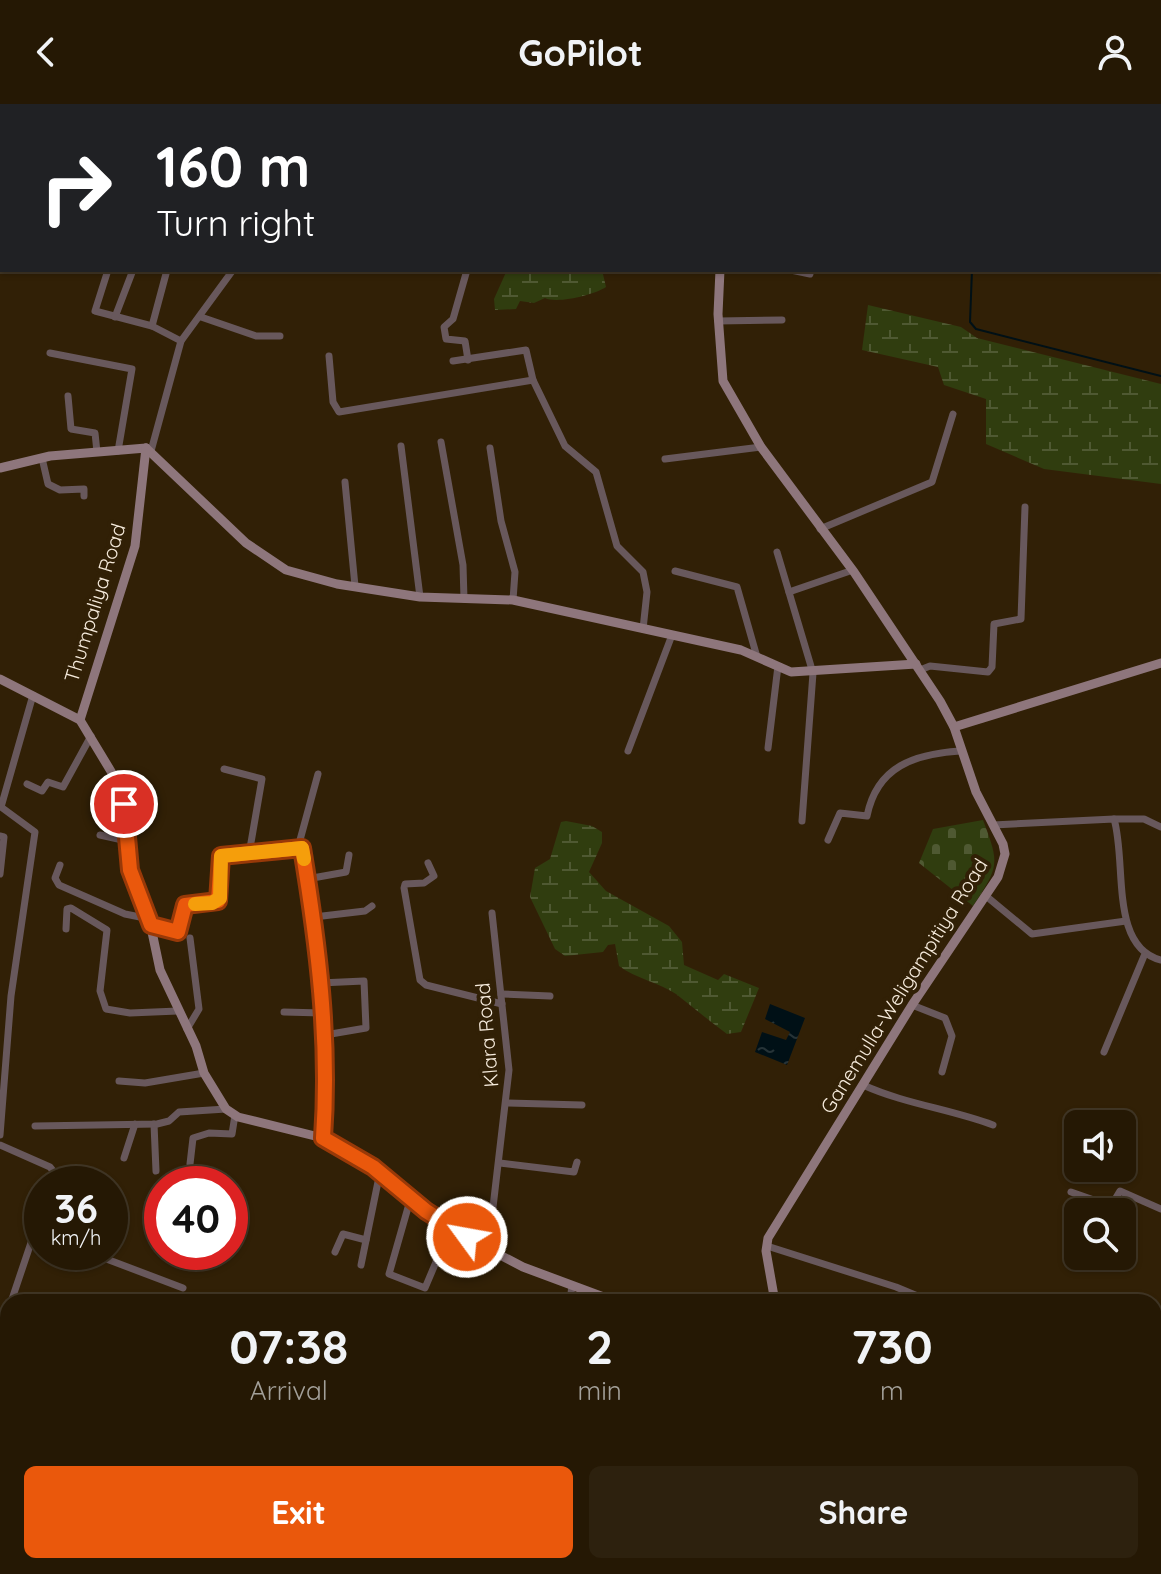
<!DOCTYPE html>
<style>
body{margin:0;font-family:Quicksand,sans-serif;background:#2d210e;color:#f1f3f6;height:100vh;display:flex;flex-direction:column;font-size:30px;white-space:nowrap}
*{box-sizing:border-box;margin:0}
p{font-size:26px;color:#a3a09a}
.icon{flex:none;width:44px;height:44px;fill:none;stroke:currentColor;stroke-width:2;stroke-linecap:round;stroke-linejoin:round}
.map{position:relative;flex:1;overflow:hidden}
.drawer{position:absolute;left:0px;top:1190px;width:1162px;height:280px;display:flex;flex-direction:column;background:#251804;border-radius:24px 24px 0 0;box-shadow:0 2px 6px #0004,0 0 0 2px #423726}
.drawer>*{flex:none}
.top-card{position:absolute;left:0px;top:0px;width:1162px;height:168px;box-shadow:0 2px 6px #0004,0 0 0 2px #423726;background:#202124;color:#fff;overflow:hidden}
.fabs{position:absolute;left:1064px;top:1006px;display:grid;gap:16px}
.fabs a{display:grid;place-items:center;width:72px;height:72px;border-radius:12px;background:#251804;box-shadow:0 2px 6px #0004,0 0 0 2px #423726;font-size:40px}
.speed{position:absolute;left:24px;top:1062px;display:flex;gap:16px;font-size:40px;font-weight:700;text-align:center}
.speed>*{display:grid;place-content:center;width:104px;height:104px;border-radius:50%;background:#251804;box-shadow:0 2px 6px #0004,0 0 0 2px #423726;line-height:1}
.speed small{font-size:20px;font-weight:400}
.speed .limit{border:12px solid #d22;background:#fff;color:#111}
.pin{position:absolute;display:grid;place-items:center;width:68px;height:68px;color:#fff;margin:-34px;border:4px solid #fff;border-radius:50%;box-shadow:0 2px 8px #0007}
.me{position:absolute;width:88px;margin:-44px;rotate:302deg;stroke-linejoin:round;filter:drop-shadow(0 0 6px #0008)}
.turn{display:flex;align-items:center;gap:28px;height:168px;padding:0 24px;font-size:36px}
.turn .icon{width:104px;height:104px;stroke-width:2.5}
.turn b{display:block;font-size:56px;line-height:68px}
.eta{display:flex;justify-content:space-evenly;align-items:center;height:136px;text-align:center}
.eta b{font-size:48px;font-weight:700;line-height:56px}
.button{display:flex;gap:16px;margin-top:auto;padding:16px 24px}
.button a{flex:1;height:92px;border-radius:12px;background:#ea580c;color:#fff;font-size:32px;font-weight:700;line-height:92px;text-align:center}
.button a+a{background:#2d210e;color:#f1f3f6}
header{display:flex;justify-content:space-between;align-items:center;height:104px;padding:0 24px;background:#251804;font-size:36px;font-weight:700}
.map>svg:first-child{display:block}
</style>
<header><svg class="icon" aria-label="back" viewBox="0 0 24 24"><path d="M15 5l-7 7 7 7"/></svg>GoPilot<svg class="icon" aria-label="person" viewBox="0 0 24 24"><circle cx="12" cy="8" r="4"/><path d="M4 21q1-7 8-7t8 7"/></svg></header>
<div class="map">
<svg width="1161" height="1470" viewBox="0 0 1161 1470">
<defs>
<pattern id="wetland-marsh" width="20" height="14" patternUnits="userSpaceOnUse" patternTransform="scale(2)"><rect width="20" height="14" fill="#303d0f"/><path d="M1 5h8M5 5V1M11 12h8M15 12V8" fill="none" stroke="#4f5932"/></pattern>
<pattern id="cemetery-stones" width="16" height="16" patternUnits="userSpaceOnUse" patternTransform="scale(2)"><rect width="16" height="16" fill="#303d0f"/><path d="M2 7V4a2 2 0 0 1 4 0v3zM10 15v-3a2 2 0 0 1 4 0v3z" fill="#4f5932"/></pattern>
<pattern id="water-ripples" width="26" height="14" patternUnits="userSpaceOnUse" patternTransform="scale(2)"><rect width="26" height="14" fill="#001016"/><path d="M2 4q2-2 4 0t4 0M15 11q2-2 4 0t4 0" fill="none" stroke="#263337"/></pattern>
</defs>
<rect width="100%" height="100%" fill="#312006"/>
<g fill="url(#wetland-marsh)">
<path d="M507,166H602L606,183C594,191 557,200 545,194L534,199L520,197L516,205L495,206L494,195Z"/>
<polygon points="868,201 961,223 977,234 1161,280 1161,380 1044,365 986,340 986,295 944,281 938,263 862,246"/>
<path d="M566,717L592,722L602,728V739L589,768L606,787L669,822L682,838L684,861L718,876L724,870L759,884L741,928L727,930C709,917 693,903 676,890C660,879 635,874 619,862L615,840L608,841L603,848L565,852L555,845L530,793L535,764L550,755L561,718Z"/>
</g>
<path fill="url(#cemetery-stones)" d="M983,716C1000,761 999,762 973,802L919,759L933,725Z"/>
<polygon fill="url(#water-ripples)" points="770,900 805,914 787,961 755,948 762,928 786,936 790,928 765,915"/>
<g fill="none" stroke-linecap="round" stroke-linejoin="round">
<g stroke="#001016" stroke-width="2">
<polyline points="947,0 948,2"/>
<polyline points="972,166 970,218 976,225 1161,272"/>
</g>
<g stroke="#68585c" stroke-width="7">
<polyline points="1161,0 1161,1"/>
<polyline points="264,2 264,0"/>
<polyline points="519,2 520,0"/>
<polyline points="732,2 739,0"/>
<polyline points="108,166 95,207 152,222"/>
<polyline points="167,166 152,222 181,237"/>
<polyline points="467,166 453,215 444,223 446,235 465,237 468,256"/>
<polyline points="791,166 810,170"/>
<polyline points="115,213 133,166"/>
<polyline points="201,213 256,232 280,232"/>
<polyline points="718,217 782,216"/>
<polyline points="50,249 132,265 118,347"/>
<polyline points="329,252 333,298 339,308 533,276 565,342 596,368 617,442 643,468 647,488 643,525"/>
<polyline points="453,257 526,246 533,276"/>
<polyline points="68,292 71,325 95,329 97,348"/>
<polyline points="441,338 463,461 464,495"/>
<polyline points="401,342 420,493"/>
<polyline points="490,344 501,417 515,468 513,496"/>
<polyline points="151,347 181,237 233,166"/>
<polyline points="42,354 48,380 60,386 84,385 84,392"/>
<polyline points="665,355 761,343"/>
<polyline points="345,378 355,482"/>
<polyline points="820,425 932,378 953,310"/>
<polyline points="777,448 813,569 802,717"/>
<polyline points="675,467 737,483 757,553"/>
<polyline points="789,488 853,466"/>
<polyline points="920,566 930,562 988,568 992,563 994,520 1021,515 1025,403"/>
<polyline points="768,644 778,562"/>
<polyline points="628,647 672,531"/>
<polyline points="224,665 262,675 249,750 302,744"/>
<polyline points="318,670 300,736 319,846 326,980 323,1034"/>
<polyline points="27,680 42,687 48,678 63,683 91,632"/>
<polyline points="1114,715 1144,715 1161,723"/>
<path d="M993,721L1114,715C1127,758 1109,843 1161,856"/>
<polyline points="100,731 127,737"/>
<polyline points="0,732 4,733 0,770"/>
<path d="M828,736L840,709L867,712C877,662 915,650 960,647"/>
<polyline points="428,759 434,772 424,779 405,780 404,784 420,876 426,881 502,900"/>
<polyline points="60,761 55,774 59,781 125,810 150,815"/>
<polyline points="307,775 346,768 349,751"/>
<polyline points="986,792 1032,830 1126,817"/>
<polyline points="314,813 365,807 372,802"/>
<polyline points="151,821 178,828 185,801 212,799 220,794 218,754 249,750"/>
<polyline points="66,825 67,805 71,804 107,826 100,887 106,905 130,909 178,907"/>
<polyline points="320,879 364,877 366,924 325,931"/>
<polyline points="501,890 550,892"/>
<polyline points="912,901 945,914 952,932 942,968"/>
<polyline points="284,908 322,909"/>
<polyline points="187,925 199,905 190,834"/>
<polyline points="1104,948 1144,852"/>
<polyline points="119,977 145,979 204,969"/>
<path d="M863,981C905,1000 950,1005 993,1021"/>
<polyline points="508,999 582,1001"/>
<polyline points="154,1020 156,1067"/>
<polyline points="35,1022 157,1020 169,1017 179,1008 226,1005"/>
<polyline points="0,1031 11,892 35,728 1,703 33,591"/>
<polyline points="0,1041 50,1063 54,1068 52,1080"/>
<polyline points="124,1054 135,1020"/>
<polyline points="500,1059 574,1068 577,1058"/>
<polyline points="193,1080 190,1060 193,1034 209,1029 232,1030 235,1011"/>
<polyline points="1071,1088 1111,1102 1120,1087 1161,1105"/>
<polyline points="411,1093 389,1170 425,1184 450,1125"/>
<polyline points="767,1142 896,1183 932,1198"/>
<polyline points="488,1146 509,966 492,809"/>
<polyline points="88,1148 183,1184"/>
<polyline points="335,1148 343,1130 366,1136"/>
<polyline points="361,1161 380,1068"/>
<polyline points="904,1193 915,1198"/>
<polyline points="11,1198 42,1106"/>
<polyline points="570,1198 572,1181"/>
<polyline points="1140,1198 1142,1198"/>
<polyline points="1154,1206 1161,1211"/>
<polyline points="0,1232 8,1207"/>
<polyline points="0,1234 8,1237"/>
<polyline points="1154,1262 1161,1265"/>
<polyline points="0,1299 8,1301"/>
<polyline points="1154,1314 1161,1317"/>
<polyline points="25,1462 26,1470"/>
<polyline points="106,1462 113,1470"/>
<polyline points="428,1462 436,1470"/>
<polyline points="516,1462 525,1470"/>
<polyline points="613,1462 620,1470"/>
<polyline points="1102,1462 1103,1470"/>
<polyline points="903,1465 903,1470"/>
<polyline points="267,1470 268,1462"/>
<polyline points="319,1470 321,1462"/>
<polyline points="637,1470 639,1462"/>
</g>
<g stroke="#8e767c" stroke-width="9">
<polyline points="575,0 577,2"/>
<polyline points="708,0 708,2"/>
<polyline points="720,166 718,210 723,277 761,343 854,468 940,597 954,623 976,688 1003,740 1005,750 998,773 912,901 768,1134 766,1147 775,1198"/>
<polyline points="146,344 246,439 286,466 337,480 420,493 513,496 741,546 791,568 916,560"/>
<polyline points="0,364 50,352 146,344"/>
<polyline points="0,575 80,616 112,669 124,700 130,766 148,809 160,866 196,942 204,969 226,1005 238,1013 323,1034 373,1063 450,1125 523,1163 617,1198"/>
<polyline points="80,616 135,442 146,344"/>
<polyline points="954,623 1161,559"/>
<polyline points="835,1462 836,1470"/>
</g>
</g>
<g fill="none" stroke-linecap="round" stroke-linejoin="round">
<defs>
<path id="route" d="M124,700L130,766L151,821L178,828L185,801L218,797L221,752L302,744C318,840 330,936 323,1034L373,1063L426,1107L467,1133"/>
</defs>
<use href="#route" stroke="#983908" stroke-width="20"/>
<use href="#route" stroke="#ea580c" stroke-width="14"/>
<polyline stroke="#f59e0b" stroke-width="14" points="195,800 212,799 220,794 221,752 302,744 304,755"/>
</g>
<g text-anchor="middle" stroke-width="8" stroke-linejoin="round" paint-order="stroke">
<g font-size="20" fill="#f7ecdd" stroke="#312006">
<text transform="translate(95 499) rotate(-73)" y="7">Thumpaliya Road</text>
<text transform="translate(904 882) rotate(-58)" y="7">Ganemulla-Weligampitiya Road</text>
<text transform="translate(487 931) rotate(-95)" y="7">Klara Road</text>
</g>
</g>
</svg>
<div class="fabs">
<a><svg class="icon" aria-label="sound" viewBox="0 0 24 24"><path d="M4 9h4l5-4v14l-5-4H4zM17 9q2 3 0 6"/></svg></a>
<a><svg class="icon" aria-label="search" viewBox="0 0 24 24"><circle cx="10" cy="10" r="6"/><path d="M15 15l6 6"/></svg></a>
</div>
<div class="speed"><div>36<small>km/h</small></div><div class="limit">40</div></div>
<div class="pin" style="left:124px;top:700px;background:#d93025"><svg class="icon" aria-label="arrive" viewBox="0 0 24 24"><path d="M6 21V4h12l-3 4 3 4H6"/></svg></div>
<svg class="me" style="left:467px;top:1133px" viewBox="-20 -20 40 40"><circle r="17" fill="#ea580c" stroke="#fff" stroke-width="3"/><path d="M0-11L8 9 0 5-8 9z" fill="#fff"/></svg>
<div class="top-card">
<div class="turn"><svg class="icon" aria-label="right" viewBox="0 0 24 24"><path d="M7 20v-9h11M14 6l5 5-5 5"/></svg><div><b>160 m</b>Turn right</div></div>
</div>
<section class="drawer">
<div class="eta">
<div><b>07:38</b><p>Arrival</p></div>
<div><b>2</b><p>min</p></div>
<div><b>730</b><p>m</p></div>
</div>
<div class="button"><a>Exit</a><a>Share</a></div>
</section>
</div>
